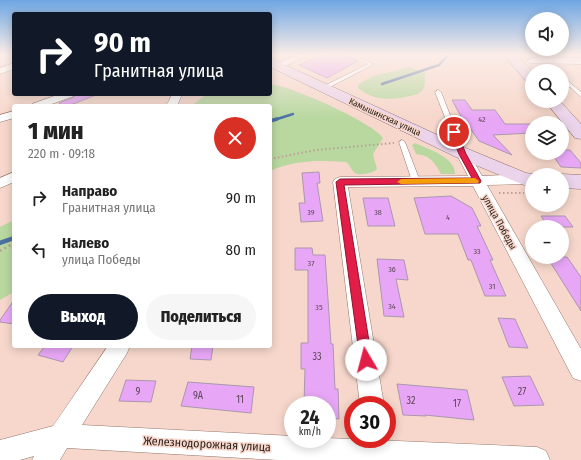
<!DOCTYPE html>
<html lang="ru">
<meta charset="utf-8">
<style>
body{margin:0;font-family:"Fira Sans Condensed",sans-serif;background:#f6f6f6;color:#222;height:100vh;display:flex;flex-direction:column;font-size:15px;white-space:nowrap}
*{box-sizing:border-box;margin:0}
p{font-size:13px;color:#767676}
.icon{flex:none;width:22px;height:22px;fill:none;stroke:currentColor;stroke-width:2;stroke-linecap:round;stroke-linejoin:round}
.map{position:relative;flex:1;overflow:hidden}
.drawer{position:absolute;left:12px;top:104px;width:260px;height:244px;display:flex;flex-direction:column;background:#fff;border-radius:4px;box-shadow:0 2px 10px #0003}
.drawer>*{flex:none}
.banner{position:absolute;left:12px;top:12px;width:260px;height:84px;border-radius:4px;box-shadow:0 2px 10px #0003;background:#111827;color:#fff;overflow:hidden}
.buttons{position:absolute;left:525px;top:12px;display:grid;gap:8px}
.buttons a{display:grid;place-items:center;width:44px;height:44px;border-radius:50%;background:#fff;box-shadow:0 2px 10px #0003;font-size:20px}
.speed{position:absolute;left:284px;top:396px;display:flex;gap:8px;font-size:20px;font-weight:700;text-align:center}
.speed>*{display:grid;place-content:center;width:52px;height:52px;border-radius:50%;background:#fff;box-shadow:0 2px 10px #0003;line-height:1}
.speed small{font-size:10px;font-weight:400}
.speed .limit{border:6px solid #d22;background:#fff;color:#111}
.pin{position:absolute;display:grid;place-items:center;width:34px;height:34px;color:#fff;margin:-17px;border:2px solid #fff;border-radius:50%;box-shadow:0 1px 4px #0007}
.me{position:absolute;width:44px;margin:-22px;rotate:352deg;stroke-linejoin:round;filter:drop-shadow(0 0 3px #0008)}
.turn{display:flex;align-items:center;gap:14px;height:84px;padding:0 16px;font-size:18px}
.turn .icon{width:52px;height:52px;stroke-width:2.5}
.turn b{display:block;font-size:28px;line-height:34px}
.round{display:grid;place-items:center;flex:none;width:42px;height:42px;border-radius:21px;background:#f6f6f6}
.headline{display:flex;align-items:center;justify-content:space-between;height:68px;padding:0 16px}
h1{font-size:24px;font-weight:800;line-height:30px}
.primary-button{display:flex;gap:8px;margin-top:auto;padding:8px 16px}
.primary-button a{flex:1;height:46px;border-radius:24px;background:#111827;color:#fff;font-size:16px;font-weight:800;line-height:46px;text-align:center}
.primary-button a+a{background:#f6f6f6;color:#222}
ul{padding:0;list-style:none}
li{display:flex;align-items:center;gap:12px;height:52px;padding:0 16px}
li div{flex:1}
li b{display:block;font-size:15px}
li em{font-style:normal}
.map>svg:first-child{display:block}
</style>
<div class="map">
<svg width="581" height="460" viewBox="0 0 581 460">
<rect width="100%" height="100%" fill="#f7d7cb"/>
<g fill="#b9d8a0">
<path d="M410,67L425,73C425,79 426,86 422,91C418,95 410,96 405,97C386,100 373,100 358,88L359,84L373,76Z"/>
<path d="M270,84C289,85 374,123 383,138L373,154L377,169C374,173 359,176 355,173C351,170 350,165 346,162C320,160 294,160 270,171V106H191L207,94H270Z"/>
<path d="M415,143C428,149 455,157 455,174H441C435,163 430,155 416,154L412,145Z"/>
<polygon points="14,220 14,292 0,300 0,227"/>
</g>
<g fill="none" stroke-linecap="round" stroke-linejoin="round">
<g stroke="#4c70a3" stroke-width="2.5">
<polyline points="382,84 439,65 449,54"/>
<polyline points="274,120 293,114"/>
</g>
<polyline stroke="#4c70a3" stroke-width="3.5" points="270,121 277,119"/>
<polyline stroke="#4c70a3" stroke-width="4.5" points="0,243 14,238"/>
</g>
<g fill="#e8a7f6" stroke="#aa97ae">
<polygon points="324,54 340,54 358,61 327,78 299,65"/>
<polygon points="76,94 96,94 96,95 68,106 62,106 59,103 74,97"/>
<polygon points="452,100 465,100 472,110 495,110 505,124 532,124 532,133 493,135 512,155 479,141 466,122 464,122"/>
<polygon points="562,150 570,150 581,163 581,168 561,167 551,153 562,153"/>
<polygon points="319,172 320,183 317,183 323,221 301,222 299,203 305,203 302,173"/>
<polygon points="451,196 472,208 481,226 477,226 493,260 490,260 506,296 485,296 471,260 468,260 458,234 425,234 414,198"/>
<polygon points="363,198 388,198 395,226 368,226"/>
<polygon points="541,216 565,216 573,227 548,227"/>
<polygon points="295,248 312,248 313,255 325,255 331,344 333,344 335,389 338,389 339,419 327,418 327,405 304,403 305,369 301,369 301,343 308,343 308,270 295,270"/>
<polygon points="547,257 567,257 581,277 581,311"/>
<polygon points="377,259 404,260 408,280 396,279 404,317 384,316"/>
<polygon points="14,300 14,324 0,322 0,320"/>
<polygon points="498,318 515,319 528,348 509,347"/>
<polygon points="45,346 73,346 63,362 38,355"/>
<polygon points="192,346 213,346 211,360 190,359"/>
<polygon points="530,376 544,405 514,406 502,377"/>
<polygon points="126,380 156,381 151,402 119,401"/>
<polygon points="188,382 254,387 251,413 181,406"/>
<polygon points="397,384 467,390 474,420 425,415 426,416 403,415"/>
</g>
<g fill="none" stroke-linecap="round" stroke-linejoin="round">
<defs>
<g id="lane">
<polygon points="345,54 350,54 374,64 326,89 322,89 322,87 368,64"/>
<polygon points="553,69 557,69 558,71 553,71"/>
<polygon points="562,76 581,92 581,97 570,87 562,87 562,83 566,84 562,80"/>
<polygon points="438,90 441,92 465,153 464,154 460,154 459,153 435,92"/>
<polygon points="402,140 405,142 420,181 418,183 414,183 412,181 399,142"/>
</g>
<g id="street">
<polygon points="299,54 310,54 281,68 275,68 273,66"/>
<polygon points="532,58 581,58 581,64 529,63 527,61"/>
<polygon points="14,63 14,69 0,74 0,68"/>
<polygon points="60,94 75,94 74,96 46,106 31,106 32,104"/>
<polygon points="172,94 182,94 177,106 165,106 169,101"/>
<polygon points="14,111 14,118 0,122 0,115"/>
<polygon points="462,149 467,150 482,176 524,174 529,176 531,179 529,182 524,184 487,185 581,349 581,381 573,378 473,186 348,187 384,405 360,405 333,182 335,179 340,177 468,176 456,153 457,150"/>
<polygon points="14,172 14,182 0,188 0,178"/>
<polygon points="108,346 130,346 127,353 82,425 293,436 293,439 327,439 327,438 537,447 546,451 550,460 278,460 67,448 60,460 32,460 34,456 20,460 0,460 0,440 53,426"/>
</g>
<g id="secondary">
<polygon points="503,54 516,54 532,71 532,83 527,82"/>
<polygon points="270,58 468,149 526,173 539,175 532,175 532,185 524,185 456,157 270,67"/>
<polygon points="545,101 560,101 581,124 581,139 575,138"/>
<polygon points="562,174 581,175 581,189 562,188 562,175 560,175"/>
</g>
</defs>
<use href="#lane" stroke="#907469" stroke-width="1"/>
<use href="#street" stroke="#907469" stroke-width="1"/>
<use href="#secondary" stroke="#907469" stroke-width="1"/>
<g stroke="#baa096" stroke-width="2" stroke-dasharray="1.5 2.5" stroke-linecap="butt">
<polyline points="270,159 316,150 394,143"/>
<polyline points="499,193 524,193"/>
</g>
<polyline stroke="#baa096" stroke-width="2.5" stroke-dasharray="2 3" stroke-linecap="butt" points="0,251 14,243"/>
<use href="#lane" fill="#fff" fill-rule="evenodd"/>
<use href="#street" fill="#fff" fill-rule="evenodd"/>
<use href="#secondary" fill="#ebd4eb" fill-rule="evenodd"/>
</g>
<linearGradient id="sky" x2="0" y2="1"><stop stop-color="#6ea6e3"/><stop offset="0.46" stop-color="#fbede8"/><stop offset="1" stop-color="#fbede8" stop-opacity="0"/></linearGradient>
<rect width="581" height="118" fill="url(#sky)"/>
<polygon fill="#e11d48" stroke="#92132f" points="454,129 457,132 466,154 481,181 480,183 344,185 372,360 370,365 366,366 362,365 360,360 336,182 340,179 472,178 459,154 450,132"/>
<polygon fill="#f59e0b" points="475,178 479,181 478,183 401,184 397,182 401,179"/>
<g text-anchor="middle" stroke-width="3" stroke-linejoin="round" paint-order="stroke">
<g font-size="8" fill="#5d4555">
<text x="482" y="122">42</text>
<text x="311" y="215">39</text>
<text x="378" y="215">38</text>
<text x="448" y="220">4</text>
<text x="477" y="254">33</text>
<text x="311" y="266">37</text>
<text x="392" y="272">36</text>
<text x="492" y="289">31</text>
<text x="392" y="309">34</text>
<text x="319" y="310">35</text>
</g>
<g font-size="9" fill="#2f241f" stroke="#f7d7cb">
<text transform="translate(385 117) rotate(25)" y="3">Камышинская улица</text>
</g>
<g font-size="10" fill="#2f241f" stroke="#f7d7cb">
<text transform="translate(500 222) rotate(61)" y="4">улица Победы</text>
</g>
<g font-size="10" fill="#5d4555">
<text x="317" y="360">33</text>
<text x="138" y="395">9</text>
<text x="522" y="395">27</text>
<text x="198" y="399">9А</text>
<text x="240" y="403">11</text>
<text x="411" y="404">32</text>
<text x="457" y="407">17</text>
</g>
<g font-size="12" fill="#2f241f" stroke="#f7d7cb">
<text transform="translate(207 444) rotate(3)" y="4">Железнодорожная улица</text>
</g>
</g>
</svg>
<div class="buttons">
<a><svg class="icon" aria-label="sound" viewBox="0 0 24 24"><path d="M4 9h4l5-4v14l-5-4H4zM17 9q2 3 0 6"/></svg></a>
<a><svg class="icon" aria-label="search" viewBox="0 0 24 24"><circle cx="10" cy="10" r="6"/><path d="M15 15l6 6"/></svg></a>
<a><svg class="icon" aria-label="layers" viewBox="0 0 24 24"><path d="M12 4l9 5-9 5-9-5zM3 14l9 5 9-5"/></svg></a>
<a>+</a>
<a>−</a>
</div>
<div class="speed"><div>24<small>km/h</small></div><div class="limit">30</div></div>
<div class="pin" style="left:454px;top:132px;background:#d93025"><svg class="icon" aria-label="arrive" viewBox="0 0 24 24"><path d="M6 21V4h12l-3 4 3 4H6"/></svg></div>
<svg class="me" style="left:366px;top:360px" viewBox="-20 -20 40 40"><circle r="19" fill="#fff"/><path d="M0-13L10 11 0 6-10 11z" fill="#e11d48"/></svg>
<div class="banner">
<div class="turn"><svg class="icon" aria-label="right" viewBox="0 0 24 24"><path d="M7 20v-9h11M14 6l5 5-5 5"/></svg><div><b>90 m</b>Гранитная улица</div></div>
</div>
<section class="drawer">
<div class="headline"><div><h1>1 мин</h1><p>220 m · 09:18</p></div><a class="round" style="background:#d93025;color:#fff"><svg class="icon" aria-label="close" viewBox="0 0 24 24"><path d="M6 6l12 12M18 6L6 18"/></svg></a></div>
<ul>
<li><svg class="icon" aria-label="right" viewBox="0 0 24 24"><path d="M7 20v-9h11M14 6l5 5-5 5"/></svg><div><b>Направо</b><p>Гранитная улица</p></div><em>90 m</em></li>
<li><svg class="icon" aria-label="left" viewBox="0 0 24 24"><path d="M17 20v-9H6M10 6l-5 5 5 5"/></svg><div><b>Налево</b><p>улица Победы</p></div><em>80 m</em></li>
</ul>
<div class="primary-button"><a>Выход</a><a>Поделиться</a></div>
</section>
</div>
